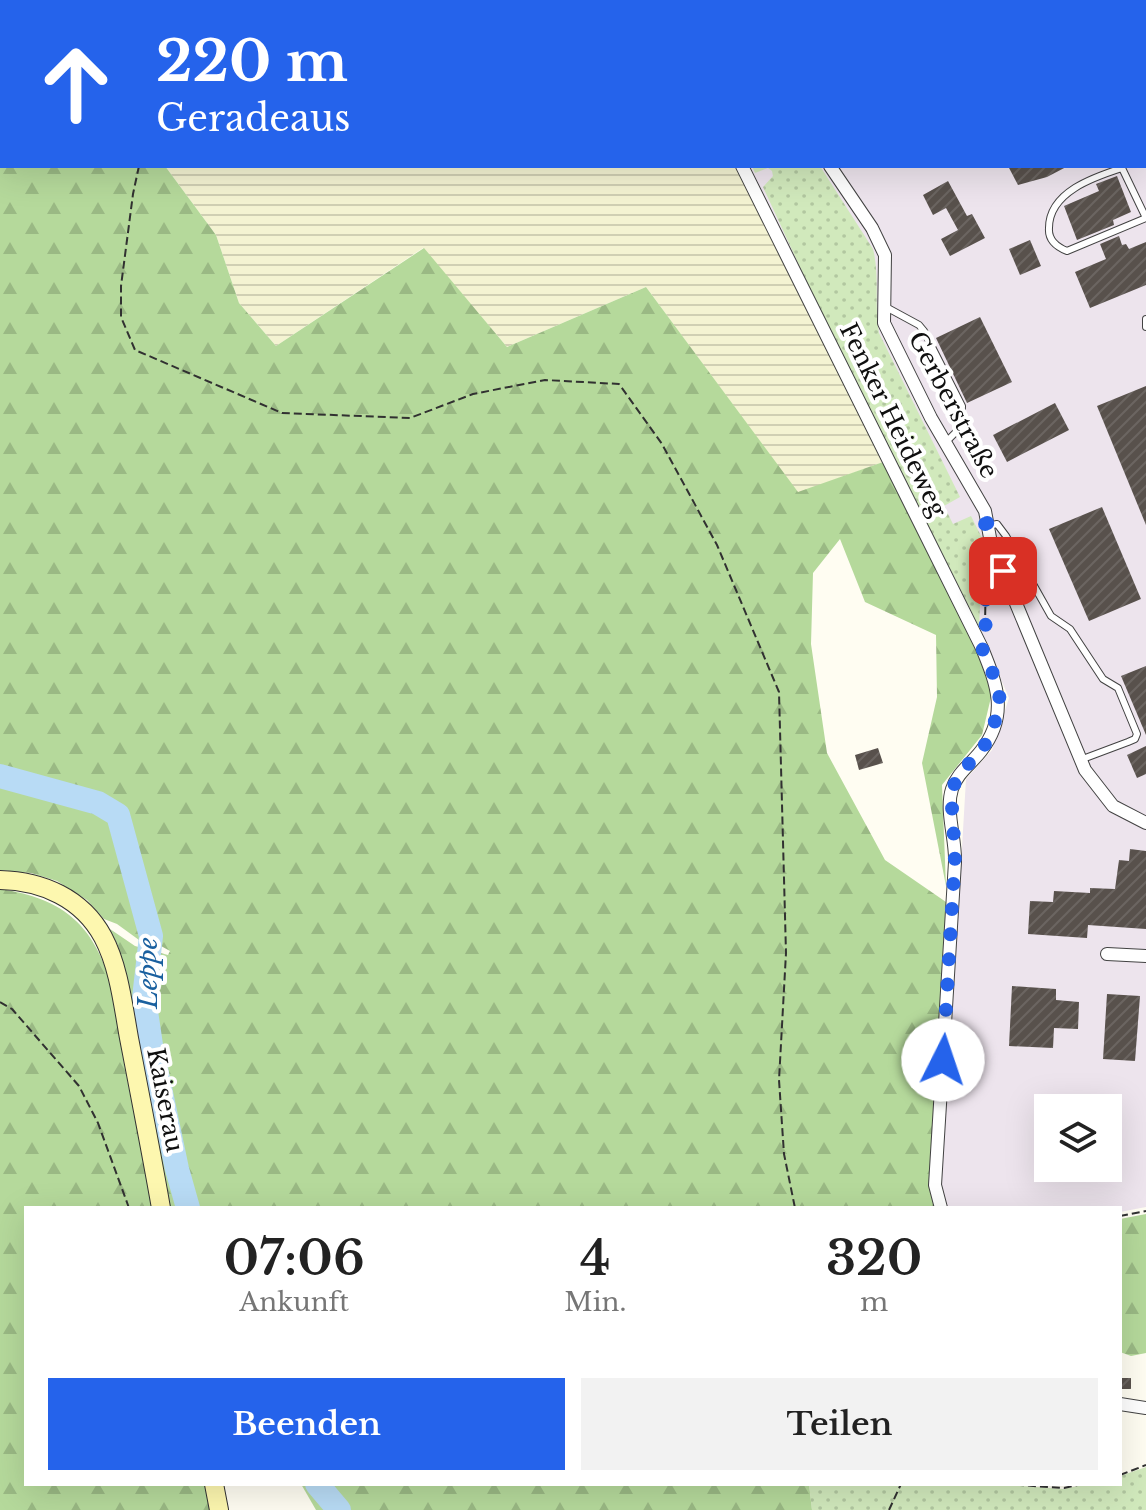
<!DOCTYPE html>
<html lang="de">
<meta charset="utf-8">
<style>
body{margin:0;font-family:"Libre Baskerville",serif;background:#f2f2f2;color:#222;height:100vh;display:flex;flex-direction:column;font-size:30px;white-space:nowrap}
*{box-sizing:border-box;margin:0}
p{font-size:26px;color:#767676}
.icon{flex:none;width:44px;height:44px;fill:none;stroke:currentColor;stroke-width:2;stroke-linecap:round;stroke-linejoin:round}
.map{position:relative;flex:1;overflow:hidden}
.sheet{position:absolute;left:24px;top:1206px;width:1098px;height:280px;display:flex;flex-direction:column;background:#fff;border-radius:0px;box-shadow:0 8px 32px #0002}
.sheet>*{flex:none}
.hud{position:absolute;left:0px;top:0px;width:1146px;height:168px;box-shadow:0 8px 32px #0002;background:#2563eb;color:#fff;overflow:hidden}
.controls{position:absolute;left:1034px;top:1094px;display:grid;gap:16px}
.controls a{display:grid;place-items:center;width:88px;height:88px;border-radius:0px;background:#fff;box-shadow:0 8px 32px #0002;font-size:40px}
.pin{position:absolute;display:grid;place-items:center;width:68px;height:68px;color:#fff;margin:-34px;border-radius:16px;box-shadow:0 4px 12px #0006}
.me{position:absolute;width:88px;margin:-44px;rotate:4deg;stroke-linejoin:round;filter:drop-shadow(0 0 6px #0008)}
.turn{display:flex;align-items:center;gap:28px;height:168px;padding:0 24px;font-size:36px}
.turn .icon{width:104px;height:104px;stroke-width:2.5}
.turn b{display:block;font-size:56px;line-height:68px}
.eta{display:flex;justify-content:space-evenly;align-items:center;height:136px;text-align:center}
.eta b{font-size:48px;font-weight:600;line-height:56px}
.action{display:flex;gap:16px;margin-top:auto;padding:16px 24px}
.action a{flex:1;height:92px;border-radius:0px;background:#2563eb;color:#fff;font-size:32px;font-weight:600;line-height:92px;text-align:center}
.action a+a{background:#f2f2f2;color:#222}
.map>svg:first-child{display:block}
</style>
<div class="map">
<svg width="1146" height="1510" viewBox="0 0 1146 1510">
<defs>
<pattern id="farmland-rules" width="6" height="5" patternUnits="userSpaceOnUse" patternTransform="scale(2)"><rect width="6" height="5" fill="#f4f3d2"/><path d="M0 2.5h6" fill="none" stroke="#d0cfb3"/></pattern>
<pattern id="grass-dots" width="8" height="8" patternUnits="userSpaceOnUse" patternTransform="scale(2)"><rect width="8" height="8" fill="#d1e9bc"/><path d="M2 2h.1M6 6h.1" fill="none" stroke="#b2c7a0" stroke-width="1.8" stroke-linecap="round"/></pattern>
<pattern id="forest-firs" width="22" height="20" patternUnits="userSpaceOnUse" patternTransform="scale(2)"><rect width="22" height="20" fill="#b5d99b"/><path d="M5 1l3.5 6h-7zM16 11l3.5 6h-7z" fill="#9ab984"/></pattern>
<pattern id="building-hatch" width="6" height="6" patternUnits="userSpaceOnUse" patternTransform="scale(2)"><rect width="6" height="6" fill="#58514c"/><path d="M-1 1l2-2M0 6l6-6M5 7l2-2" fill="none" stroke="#6b6561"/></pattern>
</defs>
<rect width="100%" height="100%" fill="#fffdf2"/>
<path fill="#ede4ed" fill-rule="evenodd" d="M665,0H1146V1207L1120,1212V1208H944L937,1184L950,1054L966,779L992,750L1009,698L988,649L746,166H1144V2ZM1048,1108H1108V1168H1048Z"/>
<g fill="url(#farmland-rules)">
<polygon points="209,0 654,0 655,2 209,2"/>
<polygon points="165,166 737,166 883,462 798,493 646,287 507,347 423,248 276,346 239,303 216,235"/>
</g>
<g fill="url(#grass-dots)">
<path d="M752,166H820L873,249C880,276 874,305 879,333L960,497L944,506L953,524L971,516L983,540L979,627L816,302L763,187L773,176L772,171L768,168L755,173Z"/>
<polygon points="1146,1467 1146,1510 812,1510 809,1484 996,1484 1063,1489 1088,1484 1120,1484 1120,1476"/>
</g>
<g fill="url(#forest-firs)">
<polygon points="0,0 209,0 2,2 2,166 165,166 216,235 239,303 276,346 424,248 507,347 646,287 798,492 883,462 978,650 992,693 982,735 942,785 946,886 922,763 937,697 936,635 865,602 840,539 813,573 811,644 827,753 885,860 946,902 938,1208 169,1208 118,946 110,929 135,946 168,955 170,951 152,941 139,940 117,924 104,919 87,900 57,881 31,873 0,870"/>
<path d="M0,889C66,899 95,926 113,991C119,1013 119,1036 123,1058C132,1108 144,1158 155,1208H26V1484H205L210,1510H0Z"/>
<polygon points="1146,1214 1146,1353 1131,1356 1120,1352 1120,1219"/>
<polygon points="301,1484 809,1484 812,1510 316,1510"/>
</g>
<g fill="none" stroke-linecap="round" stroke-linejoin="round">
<g stroke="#b8dbf5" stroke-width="24">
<polyline points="0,776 98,803 118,815 151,936 144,998 151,1045 177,1169 188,1208"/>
<polyline points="317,1484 339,1510"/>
</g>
</g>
<g fill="url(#building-hatch)">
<polygon points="1008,166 1068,166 1047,177 1018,185"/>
<polygon points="1117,176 1131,212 1113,220 1114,225 1077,240 1064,206 1099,191 1096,184"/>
<polygon points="948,181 967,216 972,214 985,238 950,256 941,239 958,230 946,208 933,215 923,195"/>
<polygon points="1119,236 1122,245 1126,244 1129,249 1146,242 1146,285 1090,308 1075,272 1106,259 1100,244"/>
<polygon points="1030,240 1041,266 1020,275 1009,249"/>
<polygon points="980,317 1012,382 967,403 936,338"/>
<polygon points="1146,386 1146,525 1097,406"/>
<polygon points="1055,403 1069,430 1007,462 993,435"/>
<polygon points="1102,507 1141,599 1089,621 1049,529"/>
<polygon points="1146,666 1146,735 1121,676"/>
<polygon points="1146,746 1146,774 1137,778 1127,755"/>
<polygon points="878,748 883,763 859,770 855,755"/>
<polygon points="1130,849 1146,851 1146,929 1088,925 1087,938 1028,934 1030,901 1053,902 1054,891 1090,893 1090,888 1115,889 1119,860 1129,861"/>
<polygon points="1012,986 1056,989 1056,1000 1079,1002 1078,1029 1054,1028 1053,1048 1009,1046"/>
<polygon points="1107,994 1140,996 1135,1061 1103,1059"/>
<rect x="1120" y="1378" width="11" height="11"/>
</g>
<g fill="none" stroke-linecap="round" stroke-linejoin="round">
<defs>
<g id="service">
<polyline points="780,0 785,2"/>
<polyline points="905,2 905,0"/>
<polyline points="1144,68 1146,66"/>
<polyline points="1144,75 1146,79"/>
<polyline points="1144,150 1146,151"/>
<path d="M1122,168L1146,218L1067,251C1057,247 1048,240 1049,228C1049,192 1094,177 1122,168Z"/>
<polyline points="884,306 919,325 924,331 962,406 961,427 945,443"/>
<polyline points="1146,319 1146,327"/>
<polyline points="988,526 997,524 1006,536 1051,616 1070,629 1103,679 1118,688 1137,734 1135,739 1128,742 1080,760"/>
</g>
<g id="minor">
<polyline points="660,0 661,2"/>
<polyline points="819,2 821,0"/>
<path d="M742,166L982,648C997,685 1009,715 981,751C971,764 957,773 952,789C945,811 956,839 955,862C948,970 942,1077 935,1185L941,1208"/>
<polyline points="830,166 872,228 885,255 884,323 931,418 985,511 991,543 1085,770 1113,806 1146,823"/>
<polyline points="1107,954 1146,956"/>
<polyline points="1120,1404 1146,1408"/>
</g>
<g id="secondary">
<path d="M0,880C42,881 82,898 103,937C119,967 123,1005 129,1038C140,1095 151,1151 161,1208"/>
<polyline points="214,1484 219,1510"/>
</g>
</defs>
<use href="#service" stroke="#424242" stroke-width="8"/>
<use href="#minor" stroke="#424242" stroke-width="14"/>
<use href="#secondary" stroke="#313131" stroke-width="20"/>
<g stroke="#313131" stroke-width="2" stroke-dasharray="8 4" stroke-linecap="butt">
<polyline points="139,166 133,194 121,286 121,317 135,350 282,413 410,418 473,394 545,380 619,384 662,444 717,545 779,692 786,953 779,1080 784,1154 795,1208"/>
<polyline points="985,627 986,566"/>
<polyline points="0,1002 12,1009 79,1086 98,1123 129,1208"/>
<polyline points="1120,1216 1146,1211"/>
<polyline points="1120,1475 1146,1465"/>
<polyline points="1004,1484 1064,1488 1082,1484"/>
<polyline points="889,1510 901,1484"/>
</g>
<use href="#service" stroke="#fff" stroke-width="6"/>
<use href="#minor" stroke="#fff" stroke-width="12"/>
<use href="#secondary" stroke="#fdf7af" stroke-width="18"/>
</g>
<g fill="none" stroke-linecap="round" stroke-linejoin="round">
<polyline stroke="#2563eb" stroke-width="14" stroke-dasharray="0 25.2" points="943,1060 955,856 951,791 960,773 983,749 995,721 1000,700 996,681 982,648 986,622 985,511 991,543 1003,571"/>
</g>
<g text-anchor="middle" stroke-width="8" stroke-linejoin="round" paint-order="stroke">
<g font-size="24" fill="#0f0f0f" stroke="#fff">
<text transform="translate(953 405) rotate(62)" y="8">Gerberstraße</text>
<text transform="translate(893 420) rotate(64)" y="8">Fenker Heideweg</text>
<text transform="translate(165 1100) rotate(79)" y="8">Kaiserau</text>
</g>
<g font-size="26" font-style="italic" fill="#1a609f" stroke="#fff">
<text transform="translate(148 973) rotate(-90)" y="9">Leppe</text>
</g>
</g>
</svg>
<div class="controls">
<a><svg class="icon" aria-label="layers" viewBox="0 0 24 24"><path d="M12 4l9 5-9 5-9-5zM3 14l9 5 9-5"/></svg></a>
</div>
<div class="pin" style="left:1003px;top:571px;background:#d93025"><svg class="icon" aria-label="arrive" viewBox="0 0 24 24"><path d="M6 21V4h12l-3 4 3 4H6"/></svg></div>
<svg class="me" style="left:943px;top:1060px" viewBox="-20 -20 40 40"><circle r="19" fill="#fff"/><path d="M0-13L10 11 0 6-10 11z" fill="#2563eb"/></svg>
<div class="hud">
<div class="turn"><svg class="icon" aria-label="ahead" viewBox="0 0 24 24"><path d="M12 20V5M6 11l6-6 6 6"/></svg><div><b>220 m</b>Geradeaus</div></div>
</div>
<section class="sheet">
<div class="eta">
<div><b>07:06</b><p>Ankunft</p></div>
<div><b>4</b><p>Min.</p></div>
<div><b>320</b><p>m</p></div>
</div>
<div class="action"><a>Beenden</a><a>Teilen</a></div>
</section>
</div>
